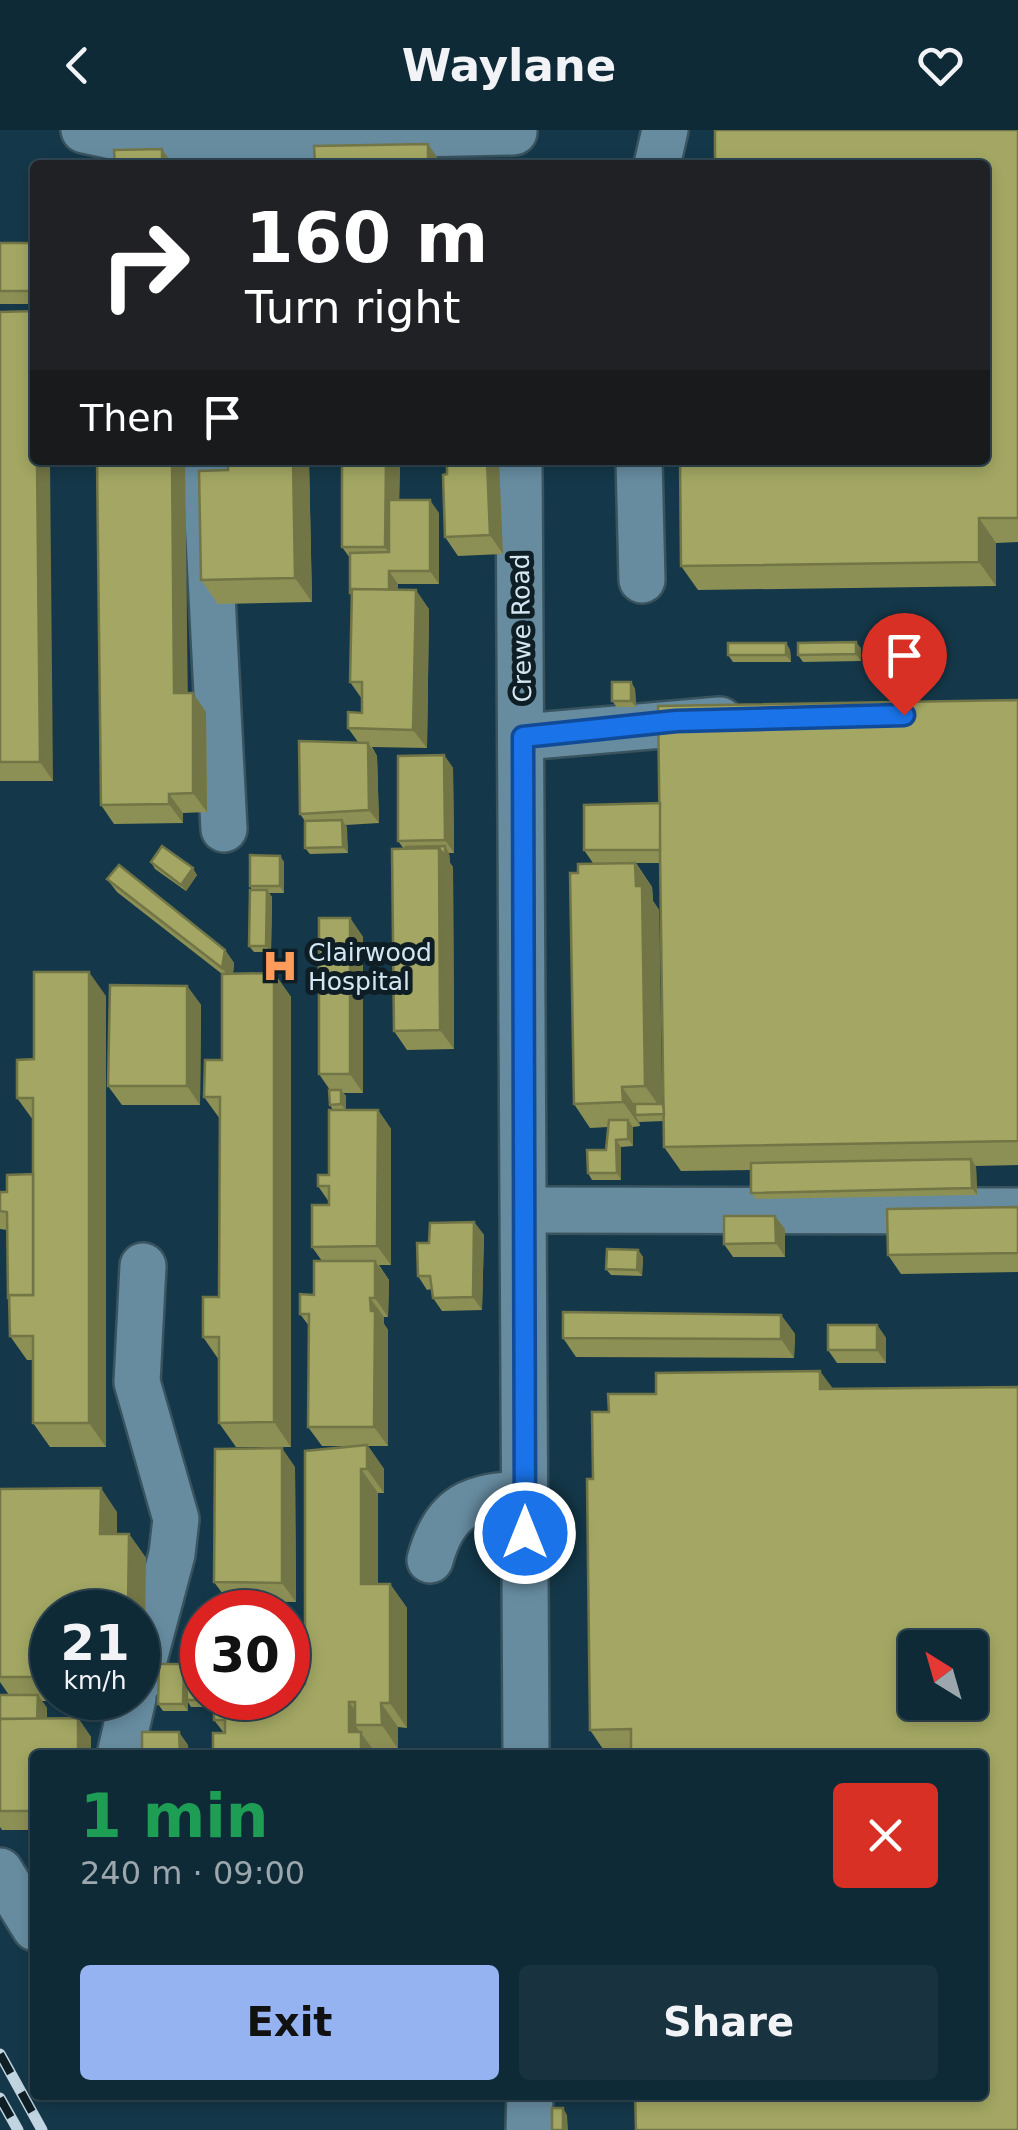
<!DOCTYPE html>
<meta charset="utf-8">
<style>
body{margin:0;font-family:"DejaVu Sans",sans-serif;background:#18323f;color:#f1f3f6;height:100vh;display:flex;flex-direction:column;font-size:38px;white-space:nowrap}
*{box-sizing:border-box;margin:0}
p{font-size:32px;color:#9ba7ad}
.icon{flex:none;width:55px;height:55px;fill:none;stroke:currentColor;stroke-width:2;stroke-linecap:round;stroke-linejoin:round}
.map{position:relative;flex:1;overflow:hidden}
.panel{position:absolute;left:30px;top:1620px;width:958px;height:350px;display:flex;flex-direction:column;background:#0f2a37;border-radius:10px;box-shadow:0 5px 15px #0003,0 0 0 2px #2f4652}
.panel>*{flex:none}
.hud{position:absolute;left:30px;top:30px;width:960px;height:305px;border-radius:10px;box-shadow:0 5px 15px #0003,0 0 0 2px #2f4652;background:#202124;color:#fff;overflow:hidden}
.needle{width:65px;rotate:323deg}
.controls{position:absolute;left:898px;top:1500px;display:grid;gap:20px}
.controls a{display:grid;place-items:center;width:90px;height:90px;border-radius:10px;background:#0f2a37;box-shadow:0 5px 15px #0003,0 0 0 2px #2f4652;font-size:50px}
.speed{position:absolute;left:30px;top:1460px;display:flex;gap:20px;font-size:50px;font-weight:700;text-align:center}
.speed>*{display:grid;place-content:center;width:130px;height:130px;border-radius:50%;background:#0f2a37;box-shadow:0 5px 15px #0003,0 0 0 2px #2f4652;line-height:1}
.speed small{font-size:25px;font-weight:400}
.speed .limit{border:15px solid #d22;background:#fff;color:#111}
.pin{position:absolute;display:grid;place-items:center;width:85px;height:85px;color:#fff;margin:-102px -42px;border-radius:50% 50% 50% 0;rotate:-45deg;box-shadow:0 0 10px #0007}
.pin .icon{rotate:45deg}
.me{position:absolute;width:110px;margin:-55px;rotate:0deg;stroke-linejoin:round;filter:drop-shadow(0 0 8px #0008)}
.turn{display:flex;align-items:center;gap:35px;height:210px;padding:0 50px;font-size:45px}
.turn .icon{width:130px;height:130px;stroke-width:2.5}
.turn b{display:block;font-size:70px;line-height:85px}
.then{display:flex;align-items:center;height:95px;padding:0 50px;background:#0003;gap:20px;font-size:38px}
.round{display:grid;place-items:center;flex:none;width:105px;height:105px;border-radius:10px;background:#18323f}
.head{display:flex;align-items:center;justify-content:space-between;height:170px;padding:0 50px}
h1{font-size:60px;font-weight:700;line-height:75px;color:#1e9e55}
.button{display:flex;gap:20px;margin-top:auto;padding:20px 50px}
.button a{flex:1;height:115px;border-radius:10px;background:#95b2f1;color:#111;font-size:40px;font-weight:700;line-height:115px;text-align:center}
.button a+a{background:#18323f;color:#f1f3f6}
header{display:flex;justify-content:space-between;align-items:center;height:130px;padding:0 50px;background:#0f2a37;font-size:45px;font-weight:700}
.map>svg:first-child{display:block}
</style>
<header><svg class="icon" aria-label="back" viewBox="0 0 24 24"><path d="M15 5l-7 7 7 7"/></svg>Waylane<svg class="icon" aria-label="heart" viewBox="0 0 24 24"><path d="M12 20l-8-8c-3-5 5-10 8-4 3-6 11-1 8 4z"/></svg></header>
<div class="map">
<svg width="1018" height="2000" viewBox="0 0 1018 2000">
<rect width="100%" height="100%" fill="#143849"/>
<g fill="none" stroke-linecap="round" stroke-linejoin="round">
<defs>
<g id="minor">
<polyline points="84,0 131,10 514,2"/>
<polyline points="657,35 665,0"/>
<polyline points="205,330 224,699"/>
<polyline points="519,330 526,1625"/>
<polyline points="639,330 642,450"/>
<polyline points="523,607 720,590"/>
<polyline points="524,1080 1018,1081"/>
<path d="M430,1430C445,1375 471,1366 525,1364"/>
<polyline points="138,1552 172,1424 176,1389 137,1252 143,1136"/>
<polyline points="120,1625 133,1568"/>
<polyline points="0,1741 35,1798"/>
<polyline points="529,2000 530,1965"/>
</g>
</defs>
<use href="#minor" stroke="#39535f" stroke-width="50"/>
<use href="#minor" stroke="#678ca0" stroke-width="45"/>
<defs>
<g id="rail">
<polyline points="0,1924 42,2000"/>
<polyline points="0,1968 18,2000"/>
</g>
</defs>
<use href="#rail" stroke="#c1d5e1" stroke-width="11"/>
<use href="#rail" stroke="#0f1e25" stroke-width="8" stroke-dasharray="22" stroke-linecap="butt"/>
</g>
<g fill="#8c9055" fill-rule="evenodd">
<polygon points="1018,0 1018,412 996,413 996,456 698,460 681,436 985,330"/>
<rect x="0" y="113" width="35" height="61"/>
<polygon points="0,182 53,651 0,651"/>
<polygon points="97,330 185,330 187,563 206,582 207,682 183,683 183,693 114,694 101,675"/>
<polygon points="228,330 324,330 309,331 312,472 218,474 201,450 228,340"/>
<polygon points="400,330 399,370 439,383 439,454 398,454 398,460 429,479 427,618 372,617 377,626 379,693 346,695 348,723 310,724 305,718 305,691 300,684 358,612 348,598 362,583 362,569 350,552 352,465 350,463 350,428 342,417"/>
<polygon points="447,330 503,424 458,426 445,407"/>
<polygon points="934,512 939,519 939,531 881,531 876,525"/>
<polygon points="786,513 790,520 791,532 733,532 728,525"/>
<polygon points="861,518 861,531 803,532 798,525"/>
<polygon points="631,552 635,559 636,577 617,577 612,571"/>
<path d="M1018,570V1035L976,1036L977,1065L756,1069L751,1063V1040L681,1041L664,1017V991L639,992L640,996L633,997V1016L621,1017V1050H592L588,1043L606,1020L608,997L590,998L574,974L578,743L593,733L584,720L660,673ZM636,733H660L663,974H662L659,780L653,771L652,757Z"/>
<polygon points="444,625 453,638 454,723 449,723 450,733 453,737 454,919 407,920 394,901 404,719 398,711"/>
<polygon points="280,726 284,732 284,763 269,763 272,767 271,822 254,822 249,816 252,760 250,756"/>
<polygon points="151,732 197,745 186,761 155,739"/>
<polygon points="107,749 225,820 234,833 233,844 274,843 291,867 291,1317 236,1317 219,1293 219,1230 203,1207 219,1167 220,989 204,967 222,930 222,844 117,762"/>
<polygon points="350,788 363,807 363,963 343,963 346,966 346,980 378,980 391,999 391,1135 379,1135 389,1150 388,1187 384,1187 384,1194 388,1200 388,1316 368,1316 384,1339 384,1363 378,1363 378,1454 390,1454 407,1478 407,1598 398,1597 398,1619 374,1619 377,1625 213,1625 224,1603 214,1590 305,1522 360,1316 322,1316 308,1297 309,1196 300,1184 314,1165 322,1131 312,1117 329,1075 329,1072 318,1056 329,1045 333,980 330,975 330,960 319,944"/>
<polygon points="187,856 201,875 200,975 122,975 108,956"/>
<polygon points="106,866 106,1317 50,1317 33,1293 33,1230 27,1230 10,1206 7,1100 0,1099 0,1062 7,1062 33,1044 33,990 17,968 34,929"/>
<polygon points="1018,1077 1018,1142 901,1144 888,1125"/>
<polygon points="775,1086 785,1099 785,1127 733,1127 724,1114"/>
<polygon points="474,1092 484,1105 482,1180 442,1181 433,1168 432,1159 427,1160 418,1146"/>
<polygon points="638,1120 643,1127 642,1146 611,1145 606,1139"/>
<polygon points="781,1185 795,1204 794,1228 576,1227 563,1208"/>
<polygon points="877,1195 886,1208 886,1233 837,1233 828,1220"/>
<polygon points="833,1259 631,1618 603,1619 590,1600 593,1349 609,1282"/>
<polygon points="295,1337 296,1472 228,1471 214,1452"/>
<polygon points="0,1359 117,1382 117,1404 129,1404 146,1428 145,1504 138,1504 138,1482 52,1482 52,1568 116,1568 115,1571 42,1571 47,1578 47,1589 78,1588 91,1607 91,1625 35,1625 35,1700 2,1700 0,1697 0,1565 9,1565 0,1552"/>
<polygon points="202,1568 212,1568 212,1577 191,1577 188,1572 188,1581 163,1581 158,1574"/>
</g>
<g fill="#727545">
<polygon points="428,14 441,33 441,35 428,35"/>
<polygon points="162,19 173,35 162,35"/>
<polygon points="37,330 50,330 53,651 40,632"/>
<polygon points="172,330 185,330 188,582 174,563"/>
<polygon points="293,330 308,330 309,331 312,472 295,448"/>
<polygon points="386,330 400,330 398,436 385,417"/>
<polygon points="487,330 499,330 503,424 490,405"/>
<polygon points="430,370 439,383 439,454 430,441"/>
<polygon points="979,388 996,413 996,456 979,432"/>
<polygon points="389,441 398,454 398,475 389,462"/>
<polygon points="416,460 429,479 427,618 413,600"/>
<polygon points="856,512 861,518 861,531 856,524"/>
<polygon points="934,512 939,519 939,531 934,524"/>
<polygon points="786,513 790,520 791,532 786,525"/>
<polygon points="631,552 635,559 636,577 631,571"/>
<polygon points="193,563 206,582 207,682 193,663"/>
<polygon points="368,613 377,626 379,693 369,680"/>
<polygon points="444,625 453,638 454,723 445,710"/>
<polygon points="169,664 183,683 183,693 169,674"/>
<polygon points="342,690 347,697 348,723 343,717"/>
<polygon points="445,716 449,723 450,733 453,737 454,919 440,900 439,718"/>
<polygon points="280,726 284,732 284,763 280,756"/>
<polygon points="635,733 652,757 653,771 659,780 662,980 645,956"/>
<polygon points="193,738 197,745 186,761 181,755"/>
<polygon points="267,760 272,767 271,822 266,816"/>
<polygon points="350,788 363,807 363,963 350,944"/>
<polygon points="225,820 234,833 232,851 222,838"/>
<polygon points="89,842 106,866 106,1317 89,1293"/>
<polygon points="274,843 291,867 291,1317 274,1292"/>
<polygon points="187,856 201,875 200,975 187,956"/>
<polygon points="622,957 639,981 635,985 639,992 640,996 623,972"/>
<polygon points="341,960 346,966 346,981 341,974"/>
<polygon points="378,980 391,999 391,1135 377,1116"/>
<polygon points="628,990 633,997 633,1016 628,1009"/>
<polygon points="616,1010 621,1017 621,1050 617,1043"/>
<polygon points="971,1029 976,1036 977,1065 972,1058"/>
<polygon points="775,1086 785,1099 785,1127 776,1113"/>
<polygon points="474,1092 484,1105 482,1180 473,1167"/>
<polygon points="638,1120 643,1127 642,1146 637,1140"/>
<polygon points="375,1131 389,1150 388,1187 375,1168"/>
<polygon points="370,1168 384,1187 384,1194 388,1200 388,1316 374,1297"/>
<polygon points="781,1185 795,1204 794,1228 781,1209"/>
<polygon points="877,1195 886,1208 886,1233 877,1220"/>
<polygon points="820,1241 834,1260 820,1259"/>
<polygon points="367,1315 384,1339 384,1363 367,1339"/>
<polygon points="282,1318 295,1337 296,1472 282,1453"/>
<polygon points="361,1339 378,1363 378,1478 361,1454"/>
<polygon points="101,1358 117,1382 117,1428 100,1404"/>
<polygon points="129,1404 146,1428 145,1504 138,1494 138,1482 130,1482 128,1480"/>
<polygon points="390,1454 407,1478 407,1598 390,1573"/>
<polygon points="294,1506 310,1530 310,1578 293,1554"/>
<polygon points="184,1534 188,1541 188,1581 183,1574"/>
<polygon points="38,1565 47,1578 46,1607 37,1594"/>
<polygon points="349,1572 366,1595 355,1595 377,1625 361,1625 349,1602"/>
<polygon points="381,1573 398,1597 398,1619 382,1595"/>
<polygon points="78,1588 91,1607 91,1625 78,1625"/>
<polygon points="179,1602 188,1615 189,1625 180,1625"/>
<polygon points="563,1978 567,1985 568,2000 563,2000"/>
</g>
<g fill="#a3a763" stroke="#727545" stroke-width="2.5" fill-rule="evenodd">
<polygon points="715,0 1018,0 1018,388 979,388 979,432 681,436 680,330 985,330 985,35 715,35"/>
<polygon points="428,14 428,35 315,35 314,16"/>
<polygon points="162,19 162,35 115,35 114,20"/>
<rect x="0" y="113" width="35" height="48"/>
<polygon points="35,181 35,330 37,330 40,632 0,632 0,182"/>
<polygon points="97,330 172,330 174,563 193,563 193,663 169,664 169,674 101,675"/>
<polygon points="228,330 293,330 295,448 201,450 199,341 228,340"/>
<polygon points="342,330 386,330 385,417 342,417"/>
<polygon points="447,330 487,330 490,405 445,407 443,345 447,344"/>
<polygon points="389,370 430,370 430,441 389,441 389,460 352,459 352,463 350,463 350,423 389,422"/>
<polygon points="352,459 416,460 413,600 348,598 348,582 362,583 362,552 350,552"/>
<polygon points="856,512 856,524 798,525 798,513"/>
<polygon points="876,512 934,512 934,524 876,525"/>
<rect x="728" y="513" width="58" height="12"/>
<rect x="612" y="552" width="19" height="19"/>
<polygon points="1018,570 1018,1011 664,1017 658,576"/>
<polygon points="299,611 368,613 369,680 300,684"/>
<polygon points="444,625 445,710 398,711 398,626"/>
<polygon points="660,673 660,720 584,720 584,675"/>
<polygon points="342,690 343,717 305,718 305,691"/>
<polygon points="162,716 193,738 181,755 151,732"/>
<polygon points="445,716 445,726 439,718 406,719 406,717"/>
<polygon points="439,718 440,900 394,901 392,719"/>
<polygon points="250,725 280,726 280,756 250,756"/>
<polygon points="635,733 636,756 642,756 645,956 622,957 623,972 574,974 570,743 578,743 578,734"/>
<polygon points="119,735 225,820 222,838 107,749"/>
<polygon points="250,760 267,760 266,816 249,816"/>
<rect x="319" y="788" width="31" height="156"/>
<polygon points="34,842 89,842 89,1293 33,1293 33,1206 10,1206 9,1165 33,1165 33,968 17,968 17,930 34,929"/>
<polygon points="274,843 274,1292 219,1293 219,1207 203,1207 203,1167 219,1167 220,967 204,967 205,930 222,930 222,844"/>
<polygon points="110,855 187,856 187,956 108,956"/>
<polygon points="329,960 341,960 341,974 330,975"/>
<polygon points="635,974 663,974 664,984 635,985"/>
<polygon points="329,980 378,980 377,1116 312,1117 312,1075 329,1075 329,1056 318,1056 318,1045 329,1045"/>
<polygon points="609,990 628,990 628,1009 616,1010 617,1043 588,1043 587,1020 606,1020"/>
<polygon points="971,1029 972,1058 751,1063 751,1033"/>
<polygon points="33,1044 33,1165 9,1165 9,1168 8,1168 7,1082 0,1081 0,1062 7,1062 7,1045"/>
<polygon points="1018,1077 1018,1123 888,1125 887,1079"/>
<polygon points="724,1086 775,1086 776,1113 724,1114"/>
<polygon points="474,1092 473,1167 433,1168 430,1146 418,1146 417,1113 429,1113 430,1093"/>
<polygon points="607,1119 638,1120 637,1140 606,1139"/>
<polygon points="314,1131 375,1131 375,1168 370,1168 371,1181 375,1181 374,1297 308,1297 309,1184 300,1184 300,1164 314,1165"/>
<polygon points="563,1182 781,1185 781,1209 563,1208"/>
<rect x="828" y="1195" width="49" height="25"/>
<path d="M820,1241V1259L1018,1257V2000H636L635,1965H982V1625H631V1599L590,1600L587,1349H593L592,1282H609L608,1264H656V1243ZM915,1518H970V1572H915Z"/>
<polygon points="367,1315 367,1339 361,1339 361,1454 390,1454 390,1573 381,1573 382,1595 355,1595 355,1572 349,1572 349,1602 361,1602 361,1625 213,1625 213,1603 225,1603 225,1590 214,1590 214,1568 288,1568 288,1506 294,1506 293,1554 305,1554 305,1321"/>
<polygon points="282,1318 282,1453 214,1452 215,1319"/>
<polygon points="101,1358 100,1404 129,1404 128,1480 109,1480 109,1482 52,1482 52,1547 0,1547 0,1359"/>
<polygon points="159,1534 184,1534 183,1574 158,1574"/>
<polygon points="186,1537 202,1538 202,1568 207,1568 207,1570 187,1570"/>
<polygon points="0,1565 38,1565 37,1589 0,1589"/>
<polygon points="78,1588 78,1625 35,1625 35,1681 0,1681 0,1589"/>
<polygon points="142,1602 179,1602 180,1625 142,1625"/>
<rect x="552" y="1978" width="11" height="22"/>
</g>
<g fill="none" stroke-linecap="round" stroke-linejoin="round">
<defs>
<polyline id="route" points="525,1403 523,607 676,591 904,585"/>
</defs>
<use href="#route" stroke="#114b97" stroke-width="25"/>
<use href="#route" stroke="#1a73e8" stroke-width="18"/>
</g>
<defs>
<symbol id="hospital-bare" viewBox="-9 -9 18 18"><path d="M-5-5h3v3.5h4V-5h3V5h-3V1.5h-4V5h-3Z" fill="#ff9b5b" stroke="#0f1e25" stroke-width="2.5" paint-order="stroke"/></symbol>
</defs>
<g fill-rule="evenodd">
<use href="#hospital-bare" x="255" y="811" width="50" height="50"/>
</g>
<g text-anchor="middle" stroke-width="10" stroke-linejoin="round" paint-order="stroke">
<g font-size="25" fill="#d4e7f2" stroke="#0f1e25">
<text transform="translate(521 498) rotate(-91)" y="9">Crewe Road</text>
</g>
<g font-size="25" fill="#d4e7f2" stroke="#0f1e25" text-anchor="start">
<text x="308" y="831">Clairwood<tspan x="308" dy="29">Hospital</tspan></text>
</g>
</g>
</svg>
<div class="controls">
<a><svg class="needle" viewBox="-14 -14 28 28"><path d="M0-13l5 13h-10z" fill="#e53935"/><path d="M0 13l5-13h-10z" fill="#9ba7ad"/></svg></a>
</div>
<div class="speed"><div>21<small>km/h</small></div><div class="limit">30</div></div>
<div class="pin" style="left:904px;top:585px;background:#d93025"><svg class="icon" aria-label="arrive" viewBox="0 0 24 24"><path d="M6 21V4h12l-3 4 3 4H6"/></svg></div>
<svg class="me" style="left:525px;top:1403px" viewBox="-20 -20 40 40"><circle r="17" fill="#1a73e8" stroke="#fff" stroke-width="3"/><path d="M0-11L8 9 0 5-8 9z" fill="#fff"/></svg>
<div class="hud">
<div class="turn"><svg class="icon" aria-label="right" viewBox="0 0 24 24"><path d="M7 20v-9h11M14 6l5 5-5 5"/></svg><div><b>160 m</b>Turn right</div></div>
<div class="then">Then<svg class="icon" aria-label="arrive" viewBox="0 0 24 24"><path d="M6 21V4h12l-3 4 3 4H6"/></svg></div>
</div>
<section class="panel">
<div class="head"><div><h1>1 min</h1><p>240 m · 09:00</p></div><a class="round" style="background:#d93025;color:#fff"><svg class="icon" aria-label="close" viewBox="0 0 24 24"><path d="M6 6l12 12M18 6L6 18"/></svg></a></div>
<div class="button"><a>Exit</a><a>Share</a></div>
</section>
</div>
